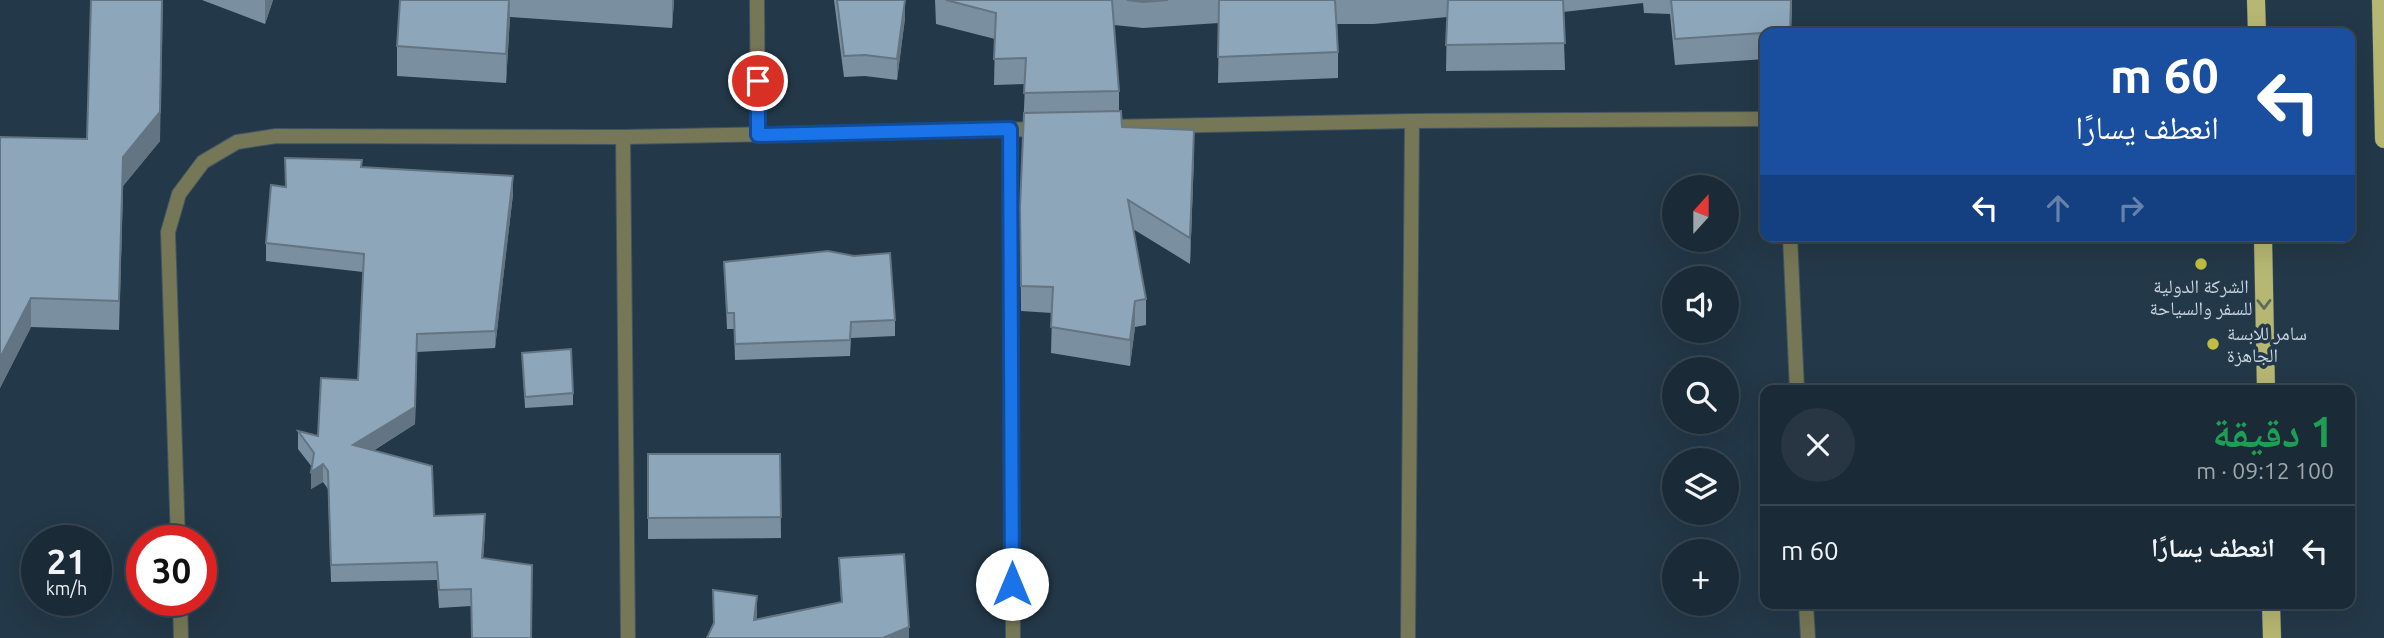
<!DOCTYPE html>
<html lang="ar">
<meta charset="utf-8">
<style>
body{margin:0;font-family:Ubuntu,"Noto Naskh Arabic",sans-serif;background:#273642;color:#f1f3f6;direction:rtl;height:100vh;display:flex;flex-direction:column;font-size:26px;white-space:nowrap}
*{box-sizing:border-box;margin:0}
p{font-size:23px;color:#9fa7ad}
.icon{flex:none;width:38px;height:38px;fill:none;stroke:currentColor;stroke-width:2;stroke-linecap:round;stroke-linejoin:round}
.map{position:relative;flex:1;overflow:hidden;direction:ltr}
.side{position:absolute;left:1760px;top:385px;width:595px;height:224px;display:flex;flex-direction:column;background:#1a2a36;border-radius:14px;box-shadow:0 7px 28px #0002,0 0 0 2px #384651;direction:rtl}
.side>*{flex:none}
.top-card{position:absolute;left:1760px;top:28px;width:595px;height:214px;border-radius:14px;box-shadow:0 7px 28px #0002,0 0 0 2px #384651;direction:rtl;background:#1a4fa0;color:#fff;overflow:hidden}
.needle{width:46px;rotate:21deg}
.fabs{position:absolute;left:1662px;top:175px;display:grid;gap:14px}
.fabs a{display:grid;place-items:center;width:77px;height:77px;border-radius:50%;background:#1a2a36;box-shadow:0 7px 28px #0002,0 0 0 2px #384651;font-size:35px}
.speed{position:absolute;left:21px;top:525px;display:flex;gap:14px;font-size:35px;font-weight:700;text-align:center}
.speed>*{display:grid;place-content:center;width:91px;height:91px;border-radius:50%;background:#1a2a36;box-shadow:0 7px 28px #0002,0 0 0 2px #384651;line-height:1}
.speed small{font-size:18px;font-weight:400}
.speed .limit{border:10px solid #d22;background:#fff;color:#111}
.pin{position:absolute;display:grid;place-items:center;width:60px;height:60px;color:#fff;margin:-30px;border:4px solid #fff;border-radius:50%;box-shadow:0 2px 7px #0007}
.me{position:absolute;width:77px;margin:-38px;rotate:0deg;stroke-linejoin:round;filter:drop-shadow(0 0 5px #0008)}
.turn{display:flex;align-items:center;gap:24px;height:147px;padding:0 21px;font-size:32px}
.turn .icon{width:91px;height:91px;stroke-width:2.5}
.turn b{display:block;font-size:49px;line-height:60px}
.lanes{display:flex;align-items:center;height:66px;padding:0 21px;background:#0003;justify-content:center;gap:35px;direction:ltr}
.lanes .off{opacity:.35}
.round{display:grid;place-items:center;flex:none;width:74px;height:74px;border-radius:37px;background:#273642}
.head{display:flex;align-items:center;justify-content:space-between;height:119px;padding:0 21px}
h1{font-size:42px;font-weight:700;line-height:52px;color:#1e9e55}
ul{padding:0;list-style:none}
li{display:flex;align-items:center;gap:21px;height:91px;padding:0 21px;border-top:2px solid #384651}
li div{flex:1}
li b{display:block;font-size:26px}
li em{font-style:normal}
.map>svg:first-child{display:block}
</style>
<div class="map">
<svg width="2384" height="638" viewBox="0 0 2384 638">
<rect width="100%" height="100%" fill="#233848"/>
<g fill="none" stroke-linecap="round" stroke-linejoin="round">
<defs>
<g id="street">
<polyline points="757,0 758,135"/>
<polyline points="1105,127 1412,121 1766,119"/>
<polyline points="1010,129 1013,638"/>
<polyline points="623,137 628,638"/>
<polyline points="1790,236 1797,390"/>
<polyline points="178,541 168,232 179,194 203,162 237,142 276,136 623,137 1039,129"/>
<polyline points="180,600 181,638"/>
<polyline points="1806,604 1808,638"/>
<polyline points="1408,638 1412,121"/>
</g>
<g id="primary">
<polyline points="2256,0 2257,33"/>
<polyline points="2381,0 2384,139"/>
<polyline points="2263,236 2266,390"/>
<polyline points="2271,604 2272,638"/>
</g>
</defs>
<use href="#street" stroke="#415463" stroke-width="16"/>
<use href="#primary" stroke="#415463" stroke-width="19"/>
<use href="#street" stroke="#767756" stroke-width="14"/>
<use href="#primary" stroke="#b6b772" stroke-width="18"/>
</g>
<g fill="#7a8fa0">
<polygon points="202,0 273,0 265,24"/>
<polygon points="400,0 674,0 672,28 510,17 506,83 397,76 397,46"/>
<polygon points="834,0 905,0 905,18 897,80 865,76 844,77"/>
<polygon points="935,0 1792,0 1791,33 1766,33 1766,59 1675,65 1670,14 1644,13 1643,3 1563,12 1565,70 1446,71 1447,17 1374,24 1337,24 1338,52 1338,78 1218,83 1219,23 1143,28 1114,25 1119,91 1119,111 1122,127 1194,155 1190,264 1133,229 1146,299 1146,325 1135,327 1130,366 1051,353 1052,313 1021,311 1020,207 1025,84 994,85 995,39 936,24"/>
<polygon points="0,137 160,141 123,186 119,330 31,327 0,388"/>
<polygon points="361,167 513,194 495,348 417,352 415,424 373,451 434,516 485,532 483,558 471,606 439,608 437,580 331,582 328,489 323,482 311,489 312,467 298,449 298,431 318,436 358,380 363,272 266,261 266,243 285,187"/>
<polygon points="724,262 895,320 895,336 851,338 850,356 735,360 734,329 727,329"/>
<polygon points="522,353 573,393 573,405 525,408"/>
<polygon points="648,454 780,454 781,538 648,539"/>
<polygon points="839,558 909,638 713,623 757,615 756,619 841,602"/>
</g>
<g fill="#637482">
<polygon points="163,0 160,141 123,186 119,330 123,157"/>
<polygon points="265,0 273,0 265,24"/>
<polygon points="509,0 510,17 506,83 506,54"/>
<polygon points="672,0 674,0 672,28"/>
<polygon points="905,0 905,18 897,80 897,59"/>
<polygon points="1791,0 1792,0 1791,33 1790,33"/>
<polygon points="1194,130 1194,155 1190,264 1190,238"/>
<polygon points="513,176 513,194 495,348 495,331"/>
<polygon points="31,298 31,327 0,388 0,358"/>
<polygon points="1135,301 1135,327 1130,366 1130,340"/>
<polygon points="417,334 415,424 353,463 353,445"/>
<polygon points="323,464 323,482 311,489 311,472"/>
<polygon points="485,514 485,532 482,575 482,558"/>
<polygon points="757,596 757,615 754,638 754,620"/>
<polygon points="909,627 909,638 883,638"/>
</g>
<g fill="#8ea6ba" stroke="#637482" stroke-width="2">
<polygon points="91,0 162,0 160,112 123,157 119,301 31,298 0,358 0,137 87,139"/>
<polygon points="400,0 509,0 506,54 397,46"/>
<polygon points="837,0 905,0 897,59 865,55 844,56"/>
<polygon points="946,0 1112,0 1119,91 1024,93 1026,58 994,59 996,13"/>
<polygon points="1127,0 1168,0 1143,2"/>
<polygon points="1219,0 1335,0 1338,52 1218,57"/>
<polygon points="1448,0 1563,0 1565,43 1446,45"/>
<polygon points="1671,0 1791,0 1790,31 1675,39"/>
<polygon points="1121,111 1122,127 1194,130 1190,238 1128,200 1146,299 1135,301 1130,340 1051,327 1053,287 1021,286 1020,207 1024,113"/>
<polygon points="285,158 362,160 361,167 513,176 495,331 417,334 415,407 353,445 432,466 434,516 485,514 482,558 532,565 531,638 472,638 471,589 439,590 437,562 331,565 328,471 323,464 311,472 314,453 298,431 318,436 321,378 358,380 364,254 266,243 271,185 286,187"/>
<polygon points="828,251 854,256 890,253 895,320 851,322 850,340 735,344 734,313 727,313 724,262"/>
<polygon points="571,349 573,393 525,397 522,353"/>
<polygon points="648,454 780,454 781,517 648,518"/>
<polygon points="904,554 909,627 883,638 707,638 714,623 713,590 757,596 754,620 842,602 839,558"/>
</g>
<defs><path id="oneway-chevron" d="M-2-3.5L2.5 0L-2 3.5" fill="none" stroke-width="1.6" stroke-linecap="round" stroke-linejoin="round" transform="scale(1.75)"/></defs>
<use stroke="#5e6b59" href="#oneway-chevron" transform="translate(2264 304) rotate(89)"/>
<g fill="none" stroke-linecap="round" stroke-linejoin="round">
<defs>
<polyline id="route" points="758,81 758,135 1010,129 1012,584"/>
</defs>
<use href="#route" stroke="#114b97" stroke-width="18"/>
<use href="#route" stroke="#1a73e8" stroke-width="12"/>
</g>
<g fill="#c0be41" stroke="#233848" stroke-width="2.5">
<circle cx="2201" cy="264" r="7"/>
<circle cx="2213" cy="344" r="7"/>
</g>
<g text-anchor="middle" stroke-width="7" stroke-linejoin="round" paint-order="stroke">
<g font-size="19" fill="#c8d4df" stroke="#233848">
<text x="2201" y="293">الشركة الدولية<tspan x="2201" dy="22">للسفر والسياحة</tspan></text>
<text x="2227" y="340" text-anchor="start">سامر للابسة<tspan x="2227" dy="22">الجاهزة</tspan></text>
</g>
</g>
</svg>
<div class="fabs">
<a><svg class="needle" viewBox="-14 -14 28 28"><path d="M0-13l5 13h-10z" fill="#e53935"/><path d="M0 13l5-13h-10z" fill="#9fa7ad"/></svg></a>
<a><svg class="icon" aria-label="sound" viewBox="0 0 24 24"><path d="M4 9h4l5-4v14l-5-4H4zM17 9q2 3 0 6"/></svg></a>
<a><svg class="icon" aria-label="search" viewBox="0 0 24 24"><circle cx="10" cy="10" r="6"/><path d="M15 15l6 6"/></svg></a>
<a><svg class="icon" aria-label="layers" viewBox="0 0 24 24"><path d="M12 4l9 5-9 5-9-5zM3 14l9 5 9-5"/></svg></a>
<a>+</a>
</div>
<div class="speed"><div>21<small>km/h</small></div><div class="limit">30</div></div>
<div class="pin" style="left:758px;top:81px;background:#d93025"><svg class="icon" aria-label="arrive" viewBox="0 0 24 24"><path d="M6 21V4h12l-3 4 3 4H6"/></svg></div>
<svg class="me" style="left:1012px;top:584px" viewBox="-20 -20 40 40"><circle r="19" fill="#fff"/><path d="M0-13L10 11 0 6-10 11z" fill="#1a73e8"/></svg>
<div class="top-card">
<div class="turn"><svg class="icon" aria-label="left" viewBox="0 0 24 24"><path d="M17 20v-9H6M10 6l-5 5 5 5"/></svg><div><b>60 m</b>انعطف يسارًا</div></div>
<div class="lanes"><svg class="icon" aria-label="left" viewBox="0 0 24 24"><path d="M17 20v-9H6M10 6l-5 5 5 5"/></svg><svg class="icon off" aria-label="ahead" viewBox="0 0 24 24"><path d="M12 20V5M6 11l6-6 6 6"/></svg><svg class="icon off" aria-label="right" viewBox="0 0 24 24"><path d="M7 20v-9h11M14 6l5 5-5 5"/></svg></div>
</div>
<section class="side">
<div class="head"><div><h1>1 دقيقة</h1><p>100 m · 09:12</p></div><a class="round"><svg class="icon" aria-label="close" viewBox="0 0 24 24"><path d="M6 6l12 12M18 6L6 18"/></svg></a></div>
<ul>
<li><svg class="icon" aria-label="left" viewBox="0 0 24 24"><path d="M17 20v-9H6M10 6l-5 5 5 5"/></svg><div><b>انعطف يسارًا</b></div><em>60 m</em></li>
</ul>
</section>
</div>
